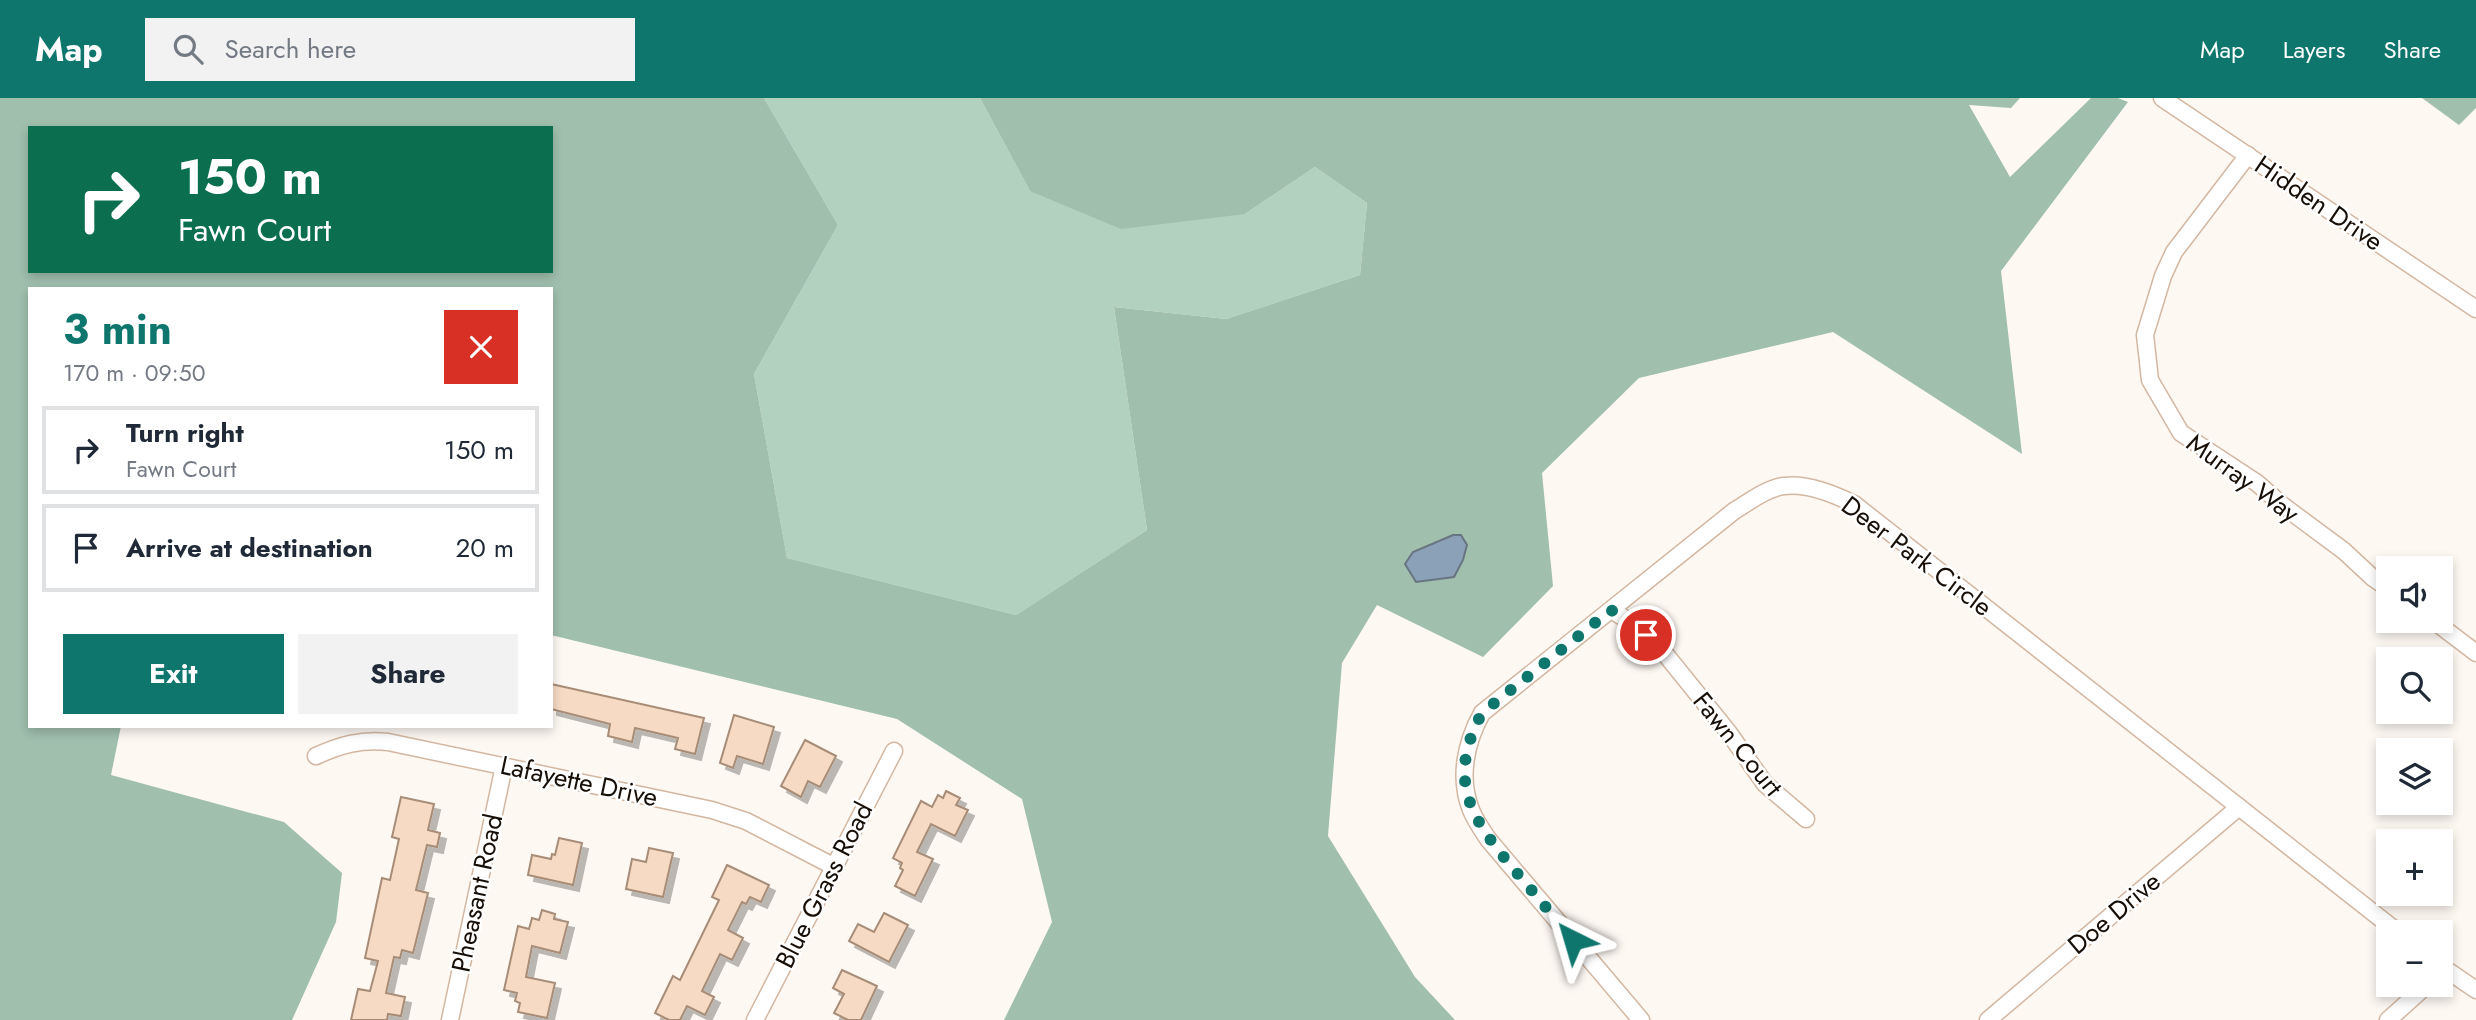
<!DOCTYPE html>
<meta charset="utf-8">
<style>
body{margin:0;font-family:Jost,sans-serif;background:#f2f2f3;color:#1f2937;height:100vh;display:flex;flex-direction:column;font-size:26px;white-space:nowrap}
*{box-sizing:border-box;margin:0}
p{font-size:23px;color:#747a83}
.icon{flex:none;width:38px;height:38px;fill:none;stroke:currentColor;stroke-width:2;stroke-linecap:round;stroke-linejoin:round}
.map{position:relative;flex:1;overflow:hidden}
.drawer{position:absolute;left:28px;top:189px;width:525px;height:441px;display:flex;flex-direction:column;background:#fff;border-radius:0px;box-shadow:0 4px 10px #0003}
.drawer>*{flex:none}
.hud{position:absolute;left:28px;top:28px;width:525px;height:147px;border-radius:0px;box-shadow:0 4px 10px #0003;background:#0b6e4f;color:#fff;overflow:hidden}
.fabs{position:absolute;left:2376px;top:458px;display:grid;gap:14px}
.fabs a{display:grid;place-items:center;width:77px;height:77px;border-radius:0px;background:#fff;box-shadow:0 4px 10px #0003;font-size:35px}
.pin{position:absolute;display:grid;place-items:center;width:60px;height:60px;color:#fff;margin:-30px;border:4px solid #fff;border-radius:50%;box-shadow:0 2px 7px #0007}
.me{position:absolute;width:77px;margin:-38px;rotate:320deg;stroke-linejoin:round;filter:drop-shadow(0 0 5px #0008)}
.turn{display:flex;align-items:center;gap:24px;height:147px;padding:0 35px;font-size:32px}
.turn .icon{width:91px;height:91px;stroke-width:2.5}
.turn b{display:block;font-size:49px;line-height:60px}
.round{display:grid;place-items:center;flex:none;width:74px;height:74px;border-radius:0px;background:#f2f2f3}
.summary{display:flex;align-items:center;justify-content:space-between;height:119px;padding:0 35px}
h1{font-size:42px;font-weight:700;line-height:52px;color:#0f766e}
.primary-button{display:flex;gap:14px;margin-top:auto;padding:14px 35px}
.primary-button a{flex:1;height:80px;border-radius:0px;background:#0f766e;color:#fff;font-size:28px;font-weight:700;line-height:80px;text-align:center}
.primary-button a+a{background:#f2f2f3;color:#1f2937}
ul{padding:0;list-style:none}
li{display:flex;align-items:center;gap:21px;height:88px;margin:0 14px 10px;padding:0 21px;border:4px solid #e0e1e3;border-radius:0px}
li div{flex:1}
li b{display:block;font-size:26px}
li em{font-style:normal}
header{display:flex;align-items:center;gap:42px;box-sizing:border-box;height:98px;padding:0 35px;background:#0f766e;color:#fff}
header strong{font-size:33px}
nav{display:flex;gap:38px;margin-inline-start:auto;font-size:24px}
.search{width:490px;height:63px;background:#f2f2f3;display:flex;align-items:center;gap:18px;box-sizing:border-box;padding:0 24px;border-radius:0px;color:#747a83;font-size:26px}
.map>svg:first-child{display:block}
</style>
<header>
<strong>Map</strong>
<div class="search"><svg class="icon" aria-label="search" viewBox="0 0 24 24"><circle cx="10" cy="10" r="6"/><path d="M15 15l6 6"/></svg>Search here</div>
<nav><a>Map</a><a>Layers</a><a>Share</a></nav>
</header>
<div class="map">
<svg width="2476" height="922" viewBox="0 0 2476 922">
<defs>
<filter id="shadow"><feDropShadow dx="6" dy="6" stdDeviation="0" flood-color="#0004"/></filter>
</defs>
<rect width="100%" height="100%" fill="#fef8f3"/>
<polygon fill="#b3d1bf" points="764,0 980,0 1030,93 1245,116 1315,69 1367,105 1360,177 1226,221 1114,209 1147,432 1016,517 787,460 754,276 838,127"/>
<g fill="#a0bfad" fill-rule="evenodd">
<path d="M0,0H764L838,127L754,276L787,460L1016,517L1147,432L1114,209L1226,221L1360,177L1367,105L1315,69L1245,116L1121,131L1030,93L980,0H2020L2011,10L1969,7L2010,79L2091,0H2118L2128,4L2001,173L2022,356L1833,234L1639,280L1542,375L1553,488L1483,559L1377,507L1342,565L1328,738L1415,879L1455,922H1004L1052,824L1022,701L897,621L551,537V191H30V628H121L111,677L284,724L342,775L336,824L292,922H0ZM30,30H551V173H30Z"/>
<polygon points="2422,0 2476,0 2476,10 2459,27"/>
</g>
<polygon fill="#8aa1b7" stroke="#687582" stroke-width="2" points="1453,437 1461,437 1467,447 1463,462 1454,479 1416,484 1405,466 1413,454"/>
<g fill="#f6dac3" stroke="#a78d78" stroke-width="2" filter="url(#shadow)">
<polygon points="551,586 704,620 695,656 675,651 678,640 635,630 632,644 608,638 610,626 551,611"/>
<polygon points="734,617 774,629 763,666 737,658 733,670 720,665"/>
<polygon points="805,642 836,658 820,689 808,683 801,699 781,688"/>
<polygon points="946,693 960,700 956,707 968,712 955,738 931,726 917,754 933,761 915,798 895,788 903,772 900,770 902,765 893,760 921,703 932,709 938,697 943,700"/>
<polygon points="401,699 434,706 428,732 440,735 437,749 427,747 416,792 428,795 413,855 402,852 400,860 394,859 386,895 405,899 401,918 388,916 387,922 351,922 358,891 370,893 378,863 365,860 382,780 390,782 399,741 392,739"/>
<polygon points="559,740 582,745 573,787 528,777 532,757 551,761 552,756 555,757"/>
<polygon points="649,750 673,755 663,799 626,791 632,761 646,764"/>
<polygon points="727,767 769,787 761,804 750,799 746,806 742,804 728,832 743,840 732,862 720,856 702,893 714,899 705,917 687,908 680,922 669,922 655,915 673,878 680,882 719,802 712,799"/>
<polygon points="542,812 555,816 554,821 568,824 560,855 532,848 526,879 555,885 547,920 518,914 520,905 515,903 517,895 504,892 518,828 529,831 532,820 539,822"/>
<polygon points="884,815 908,827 889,864 849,843 858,826 874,834"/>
<polygon points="842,872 877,888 861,922 848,922 834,915 844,896 833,890"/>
</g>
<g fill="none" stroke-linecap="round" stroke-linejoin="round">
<defs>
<g id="street">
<polyline points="2162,0 2476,211"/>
<polyline points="2248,57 2174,154 2163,178 2145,237 2150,282 2181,335 2257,385 2282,407 2344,453 2373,480 2389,491"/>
<polyline points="1611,512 1634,526 1658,547 1729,635 1765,686 1806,721"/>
<polyline points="2434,523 2476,555"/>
<path d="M316,658C340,647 361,641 388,644L712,712L746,723L833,768"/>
<polyline points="2441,868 2476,892"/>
<polyline points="450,922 504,668"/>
<polyline points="755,922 894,653"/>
<path d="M1641,922L1488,741C1482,732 1475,722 1471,712C1458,679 1466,644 1482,615L1734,413C1749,404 1767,390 1784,388C1806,385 1834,396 1854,406L2399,835"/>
<polyline points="1988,922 2239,709"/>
<polyline points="2388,922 2427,887"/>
</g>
</defs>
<use href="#street" stroke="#d3b7a1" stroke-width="19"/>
<use href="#street" stroke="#fff" stroke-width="16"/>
</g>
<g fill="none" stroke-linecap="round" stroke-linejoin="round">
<path stroke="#0f766e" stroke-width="12" stroke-dasharray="0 21.6" d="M1573,842C1554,819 1536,797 1517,775C1472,722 1445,683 1482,615L1611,512L1634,526L1646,537"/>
</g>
<g text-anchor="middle" stroke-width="5" stroke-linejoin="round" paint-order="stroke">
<g font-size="26" fill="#170e07" stroke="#fff">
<text transform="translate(2319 105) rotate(34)" y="9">Hidden Drive</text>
<text transform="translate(2243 380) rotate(36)" y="9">Murray Way</text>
<text transform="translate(1917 458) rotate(37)" y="9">Deer Park Circle</text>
<text transform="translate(1738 646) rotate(51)" y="9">Fawn Court</text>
<text transform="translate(579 683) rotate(12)" y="9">Lafayette Drive</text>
<text transform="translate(824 787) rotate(-63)" y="9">Blue Grass Road</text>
<text transform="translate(477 795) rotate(-78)" y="9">Pheasant Road</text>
<text transform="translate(2114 815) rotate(-40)" y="9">Doe Drive</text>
</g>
</g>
</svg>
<div class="fabs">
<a><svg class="icon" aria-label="sound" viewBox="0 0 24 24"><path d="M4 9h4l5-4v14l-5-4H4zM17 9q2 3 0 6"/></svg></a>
<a><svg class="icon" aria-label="search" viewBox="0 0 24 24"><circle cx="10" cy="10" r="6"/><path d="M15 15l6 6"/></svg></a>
<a><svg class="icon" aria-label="layers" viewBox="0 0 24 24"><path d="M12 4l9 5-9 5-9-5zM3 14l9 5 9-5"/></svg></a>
<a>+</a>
<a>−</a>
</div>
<div class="pin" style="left:1646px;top:537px;background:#d93025"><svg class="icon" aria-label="arrive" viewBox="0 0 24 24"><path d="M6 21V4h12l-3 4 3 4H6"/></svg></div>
<svg class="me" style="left:1573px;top:842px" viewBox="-20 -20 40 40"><path d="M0-17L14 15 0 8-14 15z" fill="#0f766e" stroke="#fff" stroke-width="4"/></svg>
<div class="hud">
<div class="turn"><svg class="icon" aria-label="right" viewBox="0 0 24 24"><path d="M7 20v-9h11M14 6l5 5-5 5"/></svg><div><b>150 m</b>Fawn Court</div></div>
</div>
<section class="drawer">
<div class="summary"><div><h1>3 min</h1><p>170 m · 09:50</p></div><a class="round" style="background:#d93025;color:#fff"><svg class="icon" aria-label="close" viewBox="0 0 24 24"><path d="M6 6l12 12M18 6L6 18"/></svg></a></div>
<ul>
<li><svg class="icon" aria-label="right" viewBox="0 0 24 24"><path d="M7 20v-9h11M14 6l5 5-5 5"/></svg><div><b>Turn right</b><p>Fawn Court</p></div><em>150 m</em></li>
<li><svg class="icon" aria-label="arrive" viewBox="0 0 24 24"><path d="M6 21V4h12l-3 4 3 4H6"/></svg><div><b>Arrive at destination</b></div><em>20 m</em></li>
</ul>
<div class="primary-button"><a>Exit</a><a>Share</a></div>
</section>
</div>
